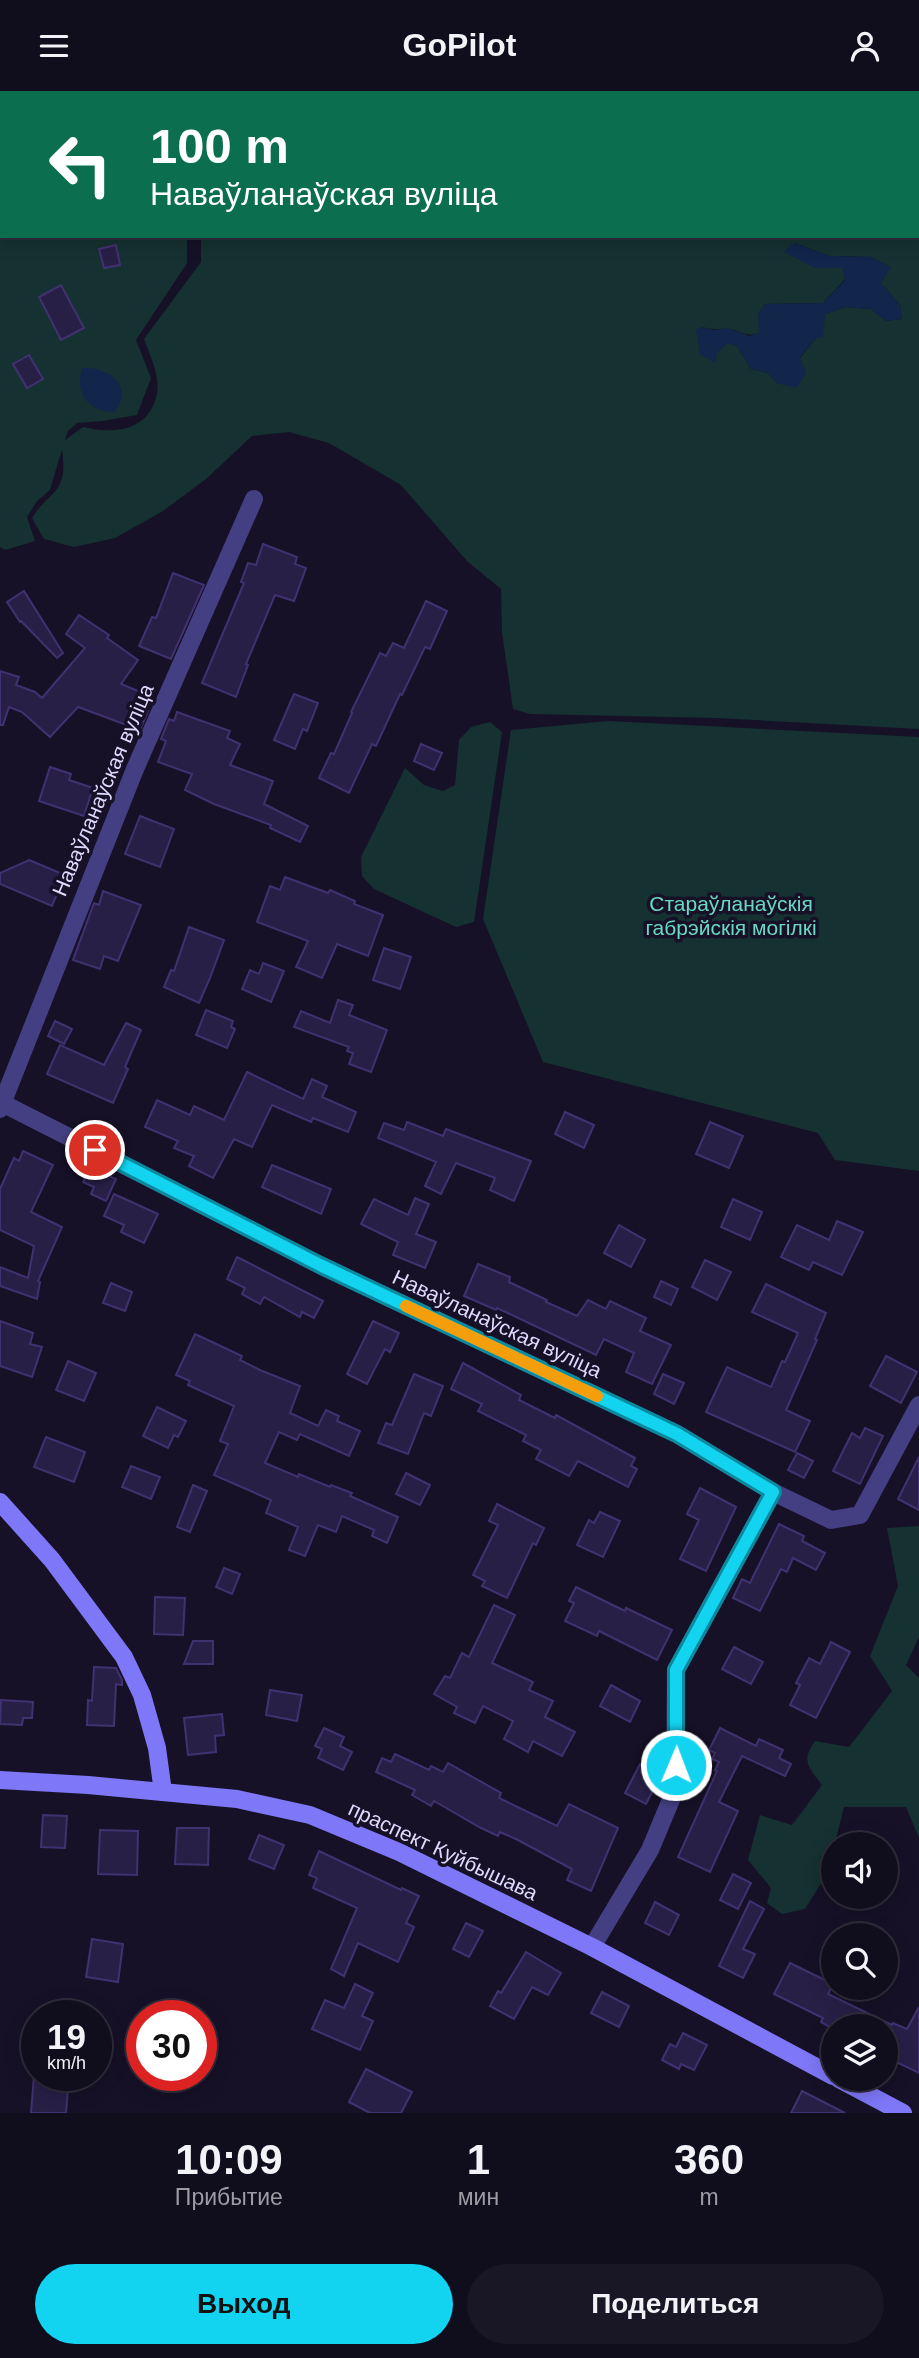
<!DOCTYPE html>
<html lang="ru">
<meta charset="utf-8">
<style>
body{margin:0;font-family:Arial,sans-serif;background:#191626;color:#f1f3f6;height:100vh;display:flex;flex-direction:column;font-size:26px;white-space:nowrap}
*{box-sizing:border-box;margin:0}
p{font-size:23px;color:#9c9ca4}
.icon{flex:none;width:38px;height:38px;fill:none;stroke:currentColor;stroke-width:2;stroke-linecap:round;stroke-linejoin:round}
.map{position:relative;height:2022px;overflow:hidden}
.panel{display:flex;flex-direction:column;background:#100d1d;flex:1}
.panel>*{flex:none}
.hud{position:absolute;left:0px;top:0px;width:920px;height:147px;box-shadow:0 4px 18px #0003,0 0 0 2px #302d3b;background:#0b6e4f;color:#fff;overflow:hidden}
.controls{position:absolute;left:821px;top:1741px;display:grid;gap:14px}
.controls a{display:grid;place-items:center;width:77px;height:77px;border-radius:50%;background:#100d1d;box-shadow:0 4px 18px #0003,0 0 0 2px #302d3b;font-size:35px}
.speed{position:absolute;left:21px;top:1909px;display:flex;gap:14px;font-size:35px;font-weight:700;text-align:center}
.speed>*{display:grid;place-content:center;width:91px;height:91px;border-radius:50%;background:#100d1d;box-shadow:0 4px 18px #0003,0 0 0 2px #302d3b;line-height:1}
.speed small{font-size:18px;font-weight:400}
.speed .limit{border:10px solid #d22;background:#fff;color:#111}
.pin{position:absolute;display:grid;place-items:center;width:60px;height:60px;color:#fff;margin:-30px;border:4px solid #fff;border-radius:50%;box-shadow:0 2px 7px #0007}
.me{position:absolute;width:77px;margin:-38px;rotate:1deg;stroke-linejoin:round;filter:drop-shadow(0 0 5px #0008)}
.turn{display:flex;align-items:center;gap:24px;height:147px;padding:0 35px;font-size:32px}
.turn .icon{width:91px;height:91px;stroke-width:2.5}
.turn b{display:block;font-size:49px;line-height:60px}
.eta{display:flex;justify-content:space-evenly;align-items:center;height:119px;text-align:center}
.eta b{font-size:42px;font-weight:600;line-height:49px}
.action{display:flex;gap:14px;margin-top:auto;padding:14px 35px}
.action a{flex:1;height:80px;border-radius:42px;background:#12d4f1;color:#111;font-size:28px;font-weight:600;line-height:80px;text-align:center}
.action a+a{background:#191626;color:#f1f3f6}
header{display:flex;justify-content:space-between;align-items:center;height:91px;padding:0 35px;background:#100d1d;font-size:32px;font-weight:600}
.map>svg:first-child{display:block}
</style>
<header><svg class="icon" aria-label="menu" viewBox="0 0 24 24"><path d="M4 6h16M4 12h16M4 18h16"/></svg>GoPilot<svg class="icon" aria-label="person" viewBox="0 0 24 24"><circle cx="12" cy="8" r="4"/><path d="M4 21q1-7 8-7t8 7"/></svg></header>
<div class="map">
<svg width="919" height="2022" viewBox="0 0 919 2022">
<rect width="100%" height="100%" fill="#161127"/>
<g fill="#153131" fill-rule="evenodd">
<path d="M0,0H199L197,2H2V145H187V172L136,249L151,287L137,324L103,330L77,332L68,340L65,349L83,336C113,343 146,341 156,307C162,288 150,265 144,248L201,171V145H919V2H304L306,0H919V638L716,627L530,623L513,618L502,541L501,498L467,470L401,394L329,352L289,341L252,345L206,388L163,420L115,447L74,456L44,448L32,427C52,396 68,404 62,358L50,399L37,410L27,426L35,450L5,459L0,456ZM794,152L830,165L870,166L890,176L881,192L900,214L902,228L886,230L871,218L846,216L825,223L816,247L800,267L768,282L751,278L737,255L728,252L717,261L702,236C711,239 717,238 726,238C741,238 742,247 760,242L758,223L765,213L823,212L845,188L843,177H815Z"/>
<polygon points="608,630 919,646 919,1080 835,1069 818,1042 543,971 483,828 511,639"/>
<polygon points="490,631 502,641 474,831 456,836 374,798 362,785 361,766 405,677 424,694 443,700 455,694 459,649 471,636"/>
<path d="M919,1435V1546L906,1574L919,1587V1747L906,1716H844L828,1781L805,1818L782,1823L767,1812L771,1797L748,1769L760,1724L792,1734L822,1694C808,1676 801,1670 815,1650L849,1656L892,1600L870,1565L898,1495L887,1437Z"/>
</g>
<g fill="#12264b">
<polygon points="794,152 830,165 870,166 891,176 881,192 900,214 902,228 886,230 871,218 846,216 825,223 823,246 816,247 800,266 806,282 797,297 776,292 768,282 751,278 737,255 728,252 717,261 715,272 700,263 696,239 702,236 713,239 728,237 749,245 759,242 758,223 765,213 823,212 845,189 843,177 815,177 784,161"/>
<path d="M82,277C108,276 136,294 114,321C89,322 74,301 82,277Z"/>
</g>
<g fill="#281f47" stroke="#403271" stroke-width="2">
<polygon points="116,154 120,174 104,177 99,158"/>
<polygon points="61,194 84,237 61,249 39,206"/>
<polygon points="29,264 43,288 27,297 13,273"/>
<polygon points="263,453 297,466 295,473 306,477 294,510 275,504 246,573 248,574 236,606 202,592 244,492 241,491 248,472 256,474"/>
<polygon points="173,482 204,494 171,568 139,555 152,526 156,527"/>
<polygon points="24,500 63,562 57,567 21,530 20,531 7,511"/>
<polygon points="426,510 447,520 430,558 425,556 402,604 400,603 376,655 372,653 349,702 319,687 331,662 334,663 352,622 351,621 380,562 386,565 393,552 404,557"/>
<polygon points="79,524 109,544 107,547 138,569 121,593 148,604 143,618 148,620 140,639 78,616 50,646 22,621 9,616 3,634 0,634 0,580 19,586 16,594 35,601 42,607 85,557 66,543"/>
<polygon points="294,603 318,612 307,640 303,638 295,658 274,649"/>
<polygon points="177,621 230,640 227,647 240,653 230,674 273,690 264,713 308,735 300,751 270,737 271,734 214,713 185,699 192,683 158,671 166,650 161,648 169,628 174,630"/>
<polygon points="421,653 442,662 434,679 414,670"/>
<polygon points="50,676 71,683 69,689 93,697 84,725 39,710"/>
<polygon points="140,725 174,738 160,776 125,763"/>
<polygon points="29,769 65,784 52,815 0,793 0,782"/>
<polygon points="285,786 328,802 330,799 355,810 354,813 383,824 368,865 337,853 322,887 296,876 308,850 257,831 270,795 280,799"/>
<polygon points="103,800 141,814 118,870 104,865 100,878 73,869 94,812 99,814"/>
<polygon points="189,836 224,849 210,887 199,912 164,896 171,879 174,880"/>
<polygon points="384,857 411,866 400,898 373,889"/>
<polygon points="263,872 284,880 271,911 242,898 250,879 259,883"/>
<polygon points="338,909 353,914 349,924 387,939 371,981 349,973 353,962 347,960 349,956 294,936 301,920 330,932"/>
<polygon points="206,919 233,930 231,936 235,938 227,957 196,944"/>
<polygon points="55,930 72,938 64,953 48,945"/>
<polygon points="126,932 141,939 125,976 128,978 113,1012 47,983 60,954 104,974"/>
<polygon points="247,981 303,1008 312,988 327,995 322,1006 356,1021 348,1041 313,1027 311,1031 272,1014 252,1056 234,1048 213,1087 189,1075 194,1065 174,1057 178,1050 145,1036 157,1009 190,1024 194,1015 224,1029"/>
<polygon points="565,1021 594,1034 584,1057 555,1043"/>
<polygon points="407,1031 443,1045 446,1038 531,1070 514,1110 490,1099 495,1087 456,1072 441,1103 425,1095 436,1071 378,1047 384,1032 404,1039"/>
<polygon points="710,1031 743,1045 729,1077 696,1063"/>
<polygon points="23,1060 53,1074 31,1121 62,1136 38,1190 40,1191 37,1208 0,1195 0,1176 28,1187 34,1155 0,1139 0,1098 14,1067 19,1070"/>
<polygon points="272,1074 331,1098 321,1123 262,1096"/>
<polygon points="90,1077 116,1088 106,1110 91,1103 94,1096 83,1091"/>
<polygon points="114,1103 158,1123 144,1152 121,1141 124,1134 104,1125"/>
<polygon points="415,1107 429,1113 416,1143 436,1151 425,1177 393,1164 398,1151 361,1133 374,1108 408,1124"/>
<polygon points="733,1108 762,1121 750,1149 721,1136"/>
<polygon points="837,1130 863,1141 842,1184 813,1171 809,1179 781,1166 797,1134 829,1149"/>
<polygon points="619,1134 645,1149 631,1176 604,1162"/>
<polygon points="237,1166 323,1210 314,1227 302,1221 300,1226 264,1206 260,1213 242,1203 245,1197 227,1188"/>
<polygon points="705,1169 731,1181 717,1209 692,1196"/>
<polygon points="478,1173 510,1186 509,1191 547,1209 546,1211 577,1225 588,1209 606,1218 610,1210 646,1227 640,1240 671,1254 652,1293 626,1281 634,1262 604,1248 596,1264 497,1217 496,1219 464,1205"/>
<polygon points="661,1190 678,1198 671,1214 654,1206"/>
<polygon points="111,1192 132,1201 125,1220 103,1212"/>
<polygon points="766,1193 826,1222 815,1248 817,1249 786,1319 810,1330 795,1361 706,1321 727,1276 771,1296 782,1270 785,1271 798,1242 752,1221"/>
<polygon points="0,1230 33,1242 30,1253 42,1256 32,1286 0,1275"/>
<polygon points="373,1230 399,1242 390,1261 385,1258 367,1293 347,1283"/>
<polygon points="195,1243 242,1265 240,1269 260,1279 300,1295 290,1322 318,1335 326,1319 339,1325 337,1330 360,1340 349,1365 300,1343 297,1349 279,1341 265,1372 298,1386 299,1383 330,1396 331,1394 352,1402 350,1405 398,1426 387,1452 372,1445 374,1439 342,1425 336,1441 318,1434 305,1465 289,1459 298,1436 266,1422 271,1409 214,1384 228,1353 220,1350 234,1315 188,1294 190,1290 176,1284"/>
<polygon points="886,1265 917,1281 901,1312 870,1295"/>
<polygon points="68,1270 96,1282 84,1310 56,1299"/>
<polygon points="463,1272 521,1304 519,1309 555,1327 556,1324 635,1367 631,1375 637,1378 628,1396 578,1370 569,1385 536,1368 541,1359 523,1350 526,1344 478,1320 482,1313 451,1298"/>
<polygon points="414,1283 443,1295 431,1325 424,1322 408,1363 378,1352 386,1332 392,1334"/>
<polygon points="663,1283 684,1292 674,1313 654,1303"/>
<polygon points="157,1316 186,1330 178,1346 174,1344 168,1357 143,1345"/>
<polygon points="865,1337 883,1345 860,1393 833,1380 852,1342 860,1347"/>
<polygon points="46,1346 85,1361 74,1391 34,1376"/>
<polygon points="797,1362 813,1370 804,1387 788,1379"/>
<polygon points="919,1366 919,1419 898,1408"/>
<polygon points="131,1375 160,1386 151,1408 122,1396"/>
<polygon points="406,1382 430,1394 420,1414 396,1403"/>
<polygon points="193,1394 207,1400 190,1441 177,1436"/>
<polygon points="700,1397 736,1416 706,1480 680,1468 699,1429 687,1423"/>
<polygon points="497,1413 544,1437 536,1454 533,1452 507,1507 482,1495 485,1490 473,1484 498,1434 489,1430"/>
<polygon points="600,1421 620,1430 603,1466 577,1454 589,1429 594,1432"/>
<polygon points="779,1433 804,1445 802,1450 825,1462 816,1479 793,1467 787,1481 781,1478 760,1520 733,1507 742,1488 750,1492"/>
<polygon points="224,1477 240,1483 232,1503 216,1496"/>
<polygon points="576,1496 625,1520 626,1517 672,1539 657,1569 599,1540 597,1545 565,1530 574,1512 569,1510"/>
<polygon points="155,1506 185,1507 183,1544 154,1543"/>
<polygon points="494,1514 515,1524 492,1572 533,1591 529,1599 553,1610 545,1626 575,1641 562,1665 533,1650 528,1661 504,1648 513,1630 483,1615 475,1632 454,1622 457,1616 434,1603 445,1585 450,1587 462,1562 469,1566"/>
<polygon points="193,1550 213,1550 213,1573 184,1573"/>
<polygon points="831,1551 850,1561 816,1627 790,1614 800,1594 796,1592 809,1567 820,1573"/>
<polygon points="734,1556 763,1571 751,1593 722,1578"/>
<polygon points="94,1576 116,1577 122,1589 122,1594 116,1593 114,1635 87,1634 88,1609 92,1610"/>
<polygon points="611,1594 640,1610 630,1631 600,1615"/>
<polygon points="270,1599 302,1604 297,1630 266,1624"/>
<polygon points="1,1609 33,1611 32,1627 23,1627 22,1634 0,1633"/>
<polygon points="222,1623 224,1644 215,1645 216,1661 188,1664 184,1627"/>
<polygon points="324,1637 344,1646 340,1655 352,1661 343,1679 318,1667 322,1658 315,1655"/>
<polygon points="720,1637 756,1655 759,1648 783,1659 779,1667 791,1673 785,1685 742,1665 719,1711 738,1720 710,1781 678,1766 717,1680 715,1679 719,1671 712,1668 715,1662 709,1659"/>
<polygon points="395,1663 429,1679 431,1675 443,1681 448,1672 501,1702 499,1707 557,1735 569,1713 618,1737 591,1800 567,1789 572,1778 516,1748 500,1741 498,1745 481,1737 434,1710 431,1715 412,1704 415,1699 376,1681 382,1667 391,1671"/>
<polygon points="650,1668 664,1675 664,1678 646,1713 625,1702 640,1673 646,1676"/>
<polygon points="43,1724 67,1725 65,1757 41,1756"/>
<polygon points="177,1737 209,1737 208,1774 175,1773"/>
<polygon points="100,1739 138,1740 137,1784 98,1783"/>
<polygon points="259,1744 284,1754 274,1778 249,1768"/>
<polygon points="319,1760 401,1799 402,1797 419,1805 406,1832 414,1836 398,1871 358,1852 344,1885 331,1878 357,1817 313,1797 317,1787 309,1784"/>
<polygon points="733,1783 751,1792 738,1818 720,1809"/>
<polygon points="750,1810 764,1818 743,1858 755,1863 743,1887 719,1875"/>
<polygon points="655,1811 679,1824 669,1844 645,1832"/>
<polygon points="466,1832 483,1840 469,1866 453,1858"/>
<polygon points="92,1848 123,1853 118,1891 86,1886"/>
<polygon points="526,1861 561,1882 548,1904 532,1896 514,1928 490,1915 498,1900 501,1902"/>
<polygon points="790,1872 833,1893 828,1903 892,1934 893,1932 907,1938 919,1916 919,1982 886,1966 886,1936 830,1936 821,1931 823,1927 774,1903"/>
<polygon points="355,1893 373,1902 362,1925 373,1930 360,1959 312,1938 325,1909 344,1917"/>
<polygon points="602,1901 629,1915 619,1936 591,1922"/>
<polygon points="683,1942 707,1954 694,1979 681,1973 679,1978 662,1969 670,1953 676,1956"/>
<polygon points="366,1978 412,2001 401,2022 370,2022 349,2011"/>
<polygon points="34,1984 69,1986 66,2022 31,2022"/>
<polygon points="802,2000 845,2022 791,2022"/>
</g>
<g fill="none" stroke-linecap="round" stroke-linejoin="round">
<g stroke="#443f83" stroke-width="18">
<polyline points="0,1011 320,1174 677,1343 773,1401 831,1429 860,1424 919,1314"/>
<polyline points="0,1018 135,678 254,408"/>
<polyline points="592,1856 650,1759 675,1699 676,1579 773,1401"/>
</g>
<g stroke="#7e77f7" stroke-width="18">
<polyline points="0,1411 52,1469 124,1566 142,1604 157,1657 163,1701"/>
<polyline points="0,1689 88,1694 237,1708 310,1724 399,1761 592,1856 833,1985"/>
<polyline points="839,1988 903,2022"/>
</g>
</g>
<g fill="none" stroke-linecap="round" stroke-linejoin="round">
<defs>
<polyline id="route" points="95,1059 320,1174 677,1343 773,1401 676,1579 676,1674"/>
</defs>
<use href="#route" stroke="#0c8a9d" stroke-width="18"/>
<use href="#route" stroke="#12d4f1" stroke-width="12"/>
<polyline stroke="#f59e0b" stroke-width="12" points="406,1215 597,1305"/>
</g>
<g text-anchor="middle" stroke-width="7" stroke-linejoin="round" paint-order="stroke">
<g font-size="21" fill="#dfdafd" stroke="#161127">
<text transform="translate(103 699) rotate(-67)" y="7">Наваўланаўская вуліца</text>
<text transform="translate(497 1233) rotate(25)" y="7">Наваўланаўская вуліца</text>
<text transform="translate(443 1760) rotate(25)" y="7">праспект Куйбышава</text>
</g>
<g font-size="21" fill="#69d9c1" stroke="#161127">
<text x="731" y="820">Стараўланаўскія<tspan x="731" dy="24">габрэйскія могілкі</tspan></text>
</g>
</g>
</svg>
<div class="controls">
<a><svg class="icon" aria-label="sound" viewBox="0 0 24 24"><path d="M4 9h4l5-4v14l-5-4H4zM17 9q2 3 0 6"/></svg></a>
<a><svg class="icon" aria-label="search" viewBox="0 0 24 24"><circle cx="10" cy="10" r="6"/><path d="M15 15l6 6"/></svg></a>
<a><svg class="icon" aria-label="layers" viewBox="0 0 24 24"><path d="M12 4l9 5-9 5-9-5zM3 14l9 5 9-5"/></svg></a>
</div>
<div class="speed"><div>19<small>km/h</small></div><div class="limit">30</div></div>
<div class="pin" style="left:95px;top:1059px;background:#d93025"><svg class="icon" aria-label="arrive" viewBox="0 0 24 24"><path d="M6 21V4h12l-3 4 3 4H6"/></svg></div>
<svg class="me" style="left:676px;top:1674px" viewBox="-20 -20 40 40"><circle r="17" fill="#12d4f1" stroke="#fff" stroke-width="3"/><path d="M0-11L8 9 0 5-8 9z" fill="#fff"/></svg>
<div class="hud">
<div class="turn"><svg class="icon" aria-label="left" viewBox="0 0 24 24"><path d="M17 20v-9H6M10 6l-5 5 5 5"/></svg><div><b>100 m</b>Наваўланаўская вуліца</div></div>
</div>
</div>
<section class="panel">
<div class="eta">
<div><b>10:09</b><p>Прибытие</p></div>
<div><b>1</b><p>мин</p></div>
<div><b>360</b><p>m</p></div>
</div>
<div class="action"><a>Выход</a><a>Поделиться</a></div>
</section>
